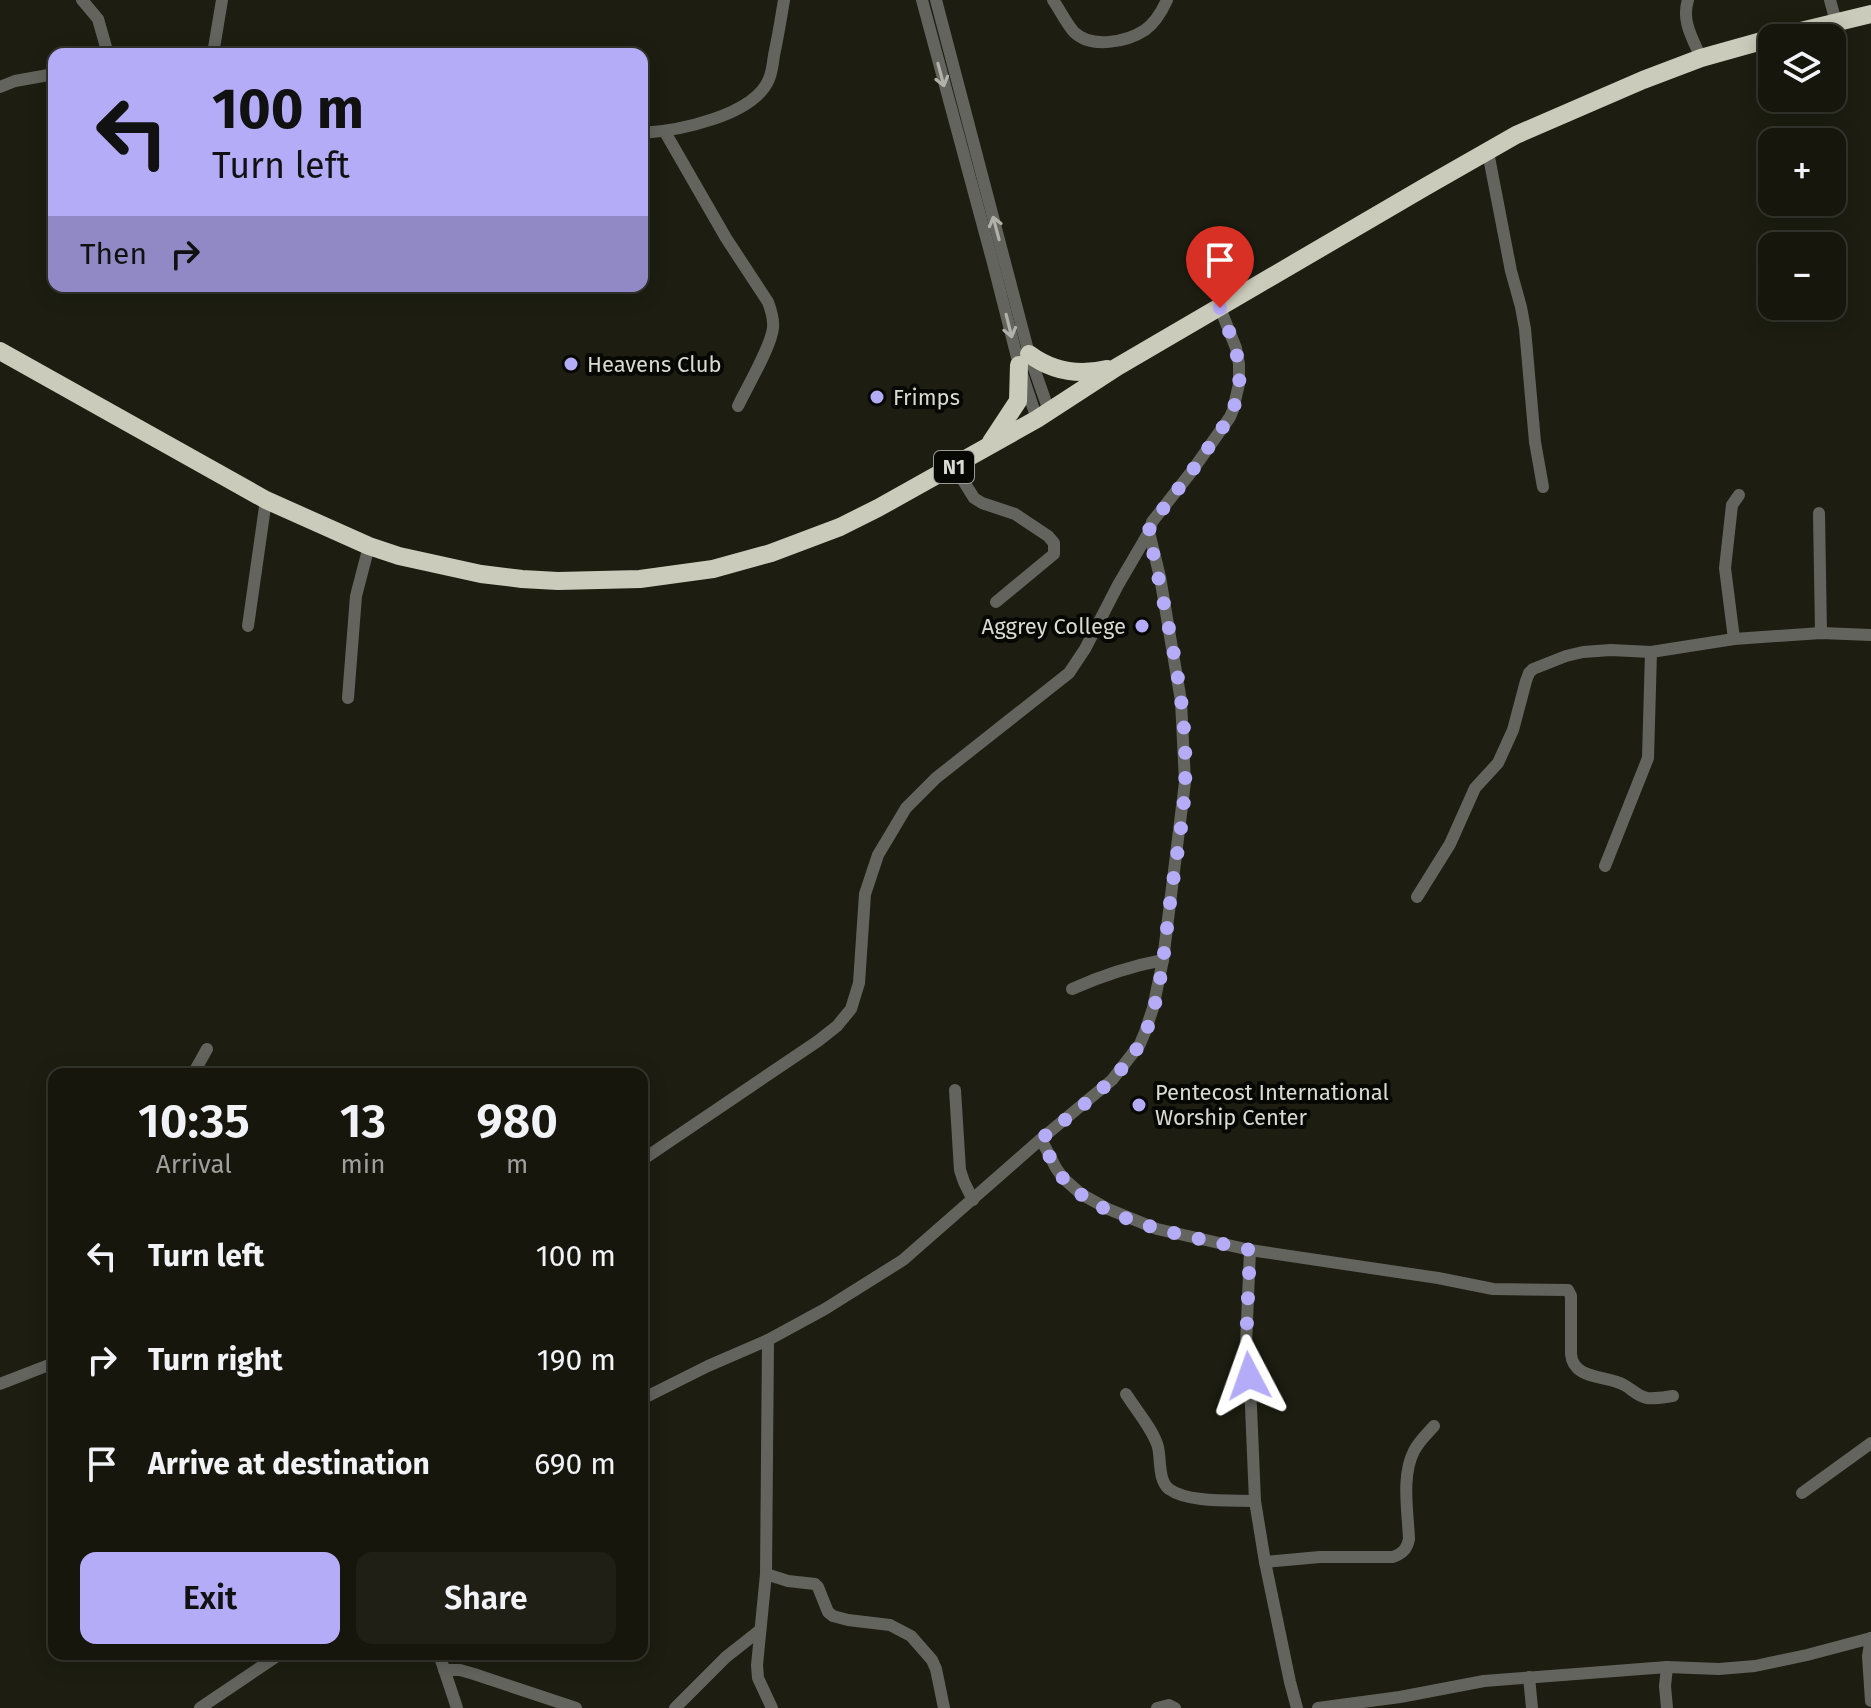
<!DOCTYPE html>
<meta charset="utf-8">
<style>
body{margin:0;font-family:"Fira Sans",sans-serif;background:#1f1f16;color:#f1f3f6;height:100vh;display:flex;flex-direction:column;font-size:30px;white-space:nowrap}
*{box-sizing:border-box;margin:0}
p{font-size:26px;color:#9e9f9d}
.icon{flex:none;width:44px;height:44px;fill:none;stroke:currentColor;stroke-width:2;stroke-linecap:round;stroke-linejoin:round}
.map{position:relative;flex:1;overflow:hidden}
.panel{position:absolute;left:48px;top:1068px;width:600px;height:592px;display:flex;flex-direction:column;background:#16160d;border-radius:16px;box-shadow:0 4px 20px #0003,0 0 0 2px #35352e}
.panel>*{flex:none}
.guide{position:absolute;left:48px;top:48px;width:600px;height:244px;border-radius:16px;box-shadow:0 4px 20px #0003,0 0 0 2px #35352e;background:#b5acf8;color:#111;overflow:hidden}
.controls{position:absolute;left:1758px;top:24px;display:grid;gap:16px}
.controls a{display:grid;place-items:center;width:88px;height:88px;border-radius:16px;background:#16160d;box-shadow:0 4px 20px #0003,0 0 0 2px #35352e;font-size:40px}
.pin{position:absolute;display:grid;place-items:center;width:68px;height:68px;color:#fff;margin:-82px -34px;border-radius:50% 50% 50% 0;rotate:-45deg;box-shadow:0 0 8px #0007}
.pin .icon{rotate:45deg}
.me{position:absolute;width:88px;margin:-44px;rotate:356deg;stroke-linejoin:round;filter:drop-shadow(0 0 6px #0008)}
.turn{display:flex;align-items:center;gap:28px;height:168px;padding:0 32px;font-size:36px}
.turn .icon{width:104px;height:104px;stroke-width:2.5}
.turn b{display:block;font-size:56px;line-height:68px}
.then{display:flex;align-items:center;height:76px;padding:0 32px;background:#0003;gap:16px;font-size:30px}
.eta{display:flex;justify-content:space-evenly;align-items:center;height:136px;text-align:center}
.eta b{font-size:48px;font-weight:600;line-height:56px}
.cta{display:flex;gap:16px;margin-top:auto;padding:16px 32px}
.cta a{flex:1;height:92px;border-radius:16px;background:#b5acf8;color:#111;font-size:32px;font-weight:600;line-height:92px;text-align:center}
.cta a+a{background:#1f1f16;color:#f1f3f6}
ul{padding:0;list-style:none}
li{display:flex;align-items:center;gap:24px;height:104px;padding:0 32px}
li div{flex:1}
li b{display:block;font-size:30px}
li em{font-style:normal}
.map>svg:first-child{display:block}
</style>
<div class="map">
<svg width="1871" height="1708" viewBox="0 0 1871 1708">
<rect width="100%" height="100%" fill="#1d1e11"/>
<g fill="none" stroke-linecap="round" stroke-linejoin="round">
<g stroke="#64645e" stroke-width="12">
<polyline points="82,0 98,19 108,54"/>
<polyline points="922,0 993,263 1019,365 1037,419"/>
<polyline points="936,0 1029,354 1049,411"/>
<path d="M1053,0C1060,10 1066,23 1074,32C1091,49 1127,42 1145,30C1155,23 1162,11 1167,0"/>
<path d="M1688,0C1681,21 1693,39 1701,58"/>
<polyline points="1830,0 1836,22"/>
<polyline points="213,54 222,0"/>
<polyline points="0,87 15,81 54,74"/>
<path d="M665,132L726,238L768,302C771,310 774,319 773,328C771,347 747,387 738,406"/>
<path d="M642,133C677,131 754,116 769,79C772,72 773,63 774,55C778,37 781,18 784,0"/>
<polyline points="1488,152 1511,271 1521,307 1525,329 1535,442 1543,487"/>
<polyline points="954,466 974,498 982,503 1015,514 1048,536 1054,543 1054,554 996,602"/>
<polyline points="1819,513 1821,633"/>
<polyline points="248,626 266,500"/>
<polyline points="1734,639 1725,568 1732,505 1739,495"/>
<polyline points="348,698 356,596 369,546"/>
<polyline points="1605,866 1648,758 1651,652"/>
<polyline points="1417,897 1450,844 1475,788 1498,763 1513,730 1526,681 1529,673 1533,669 1566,656 1583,652 1611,650 1651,652 1734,639 1821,633 1871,635"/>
<path d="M1072,989C1101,976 1131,966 1163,960"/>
<polyline points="193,1074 207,1049"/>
<polyline points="955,1090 960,1170 964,1182 973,1200"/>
<path d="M1041,1139L1056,1168L1063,1178L1081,1194L1108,1209L1157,1229L1250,1250L1438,1278L1493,1289L1568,1290L1571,1296V1354C1573,1380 1606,1375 1624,1385C1632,1389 1637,1396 1647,1398C1655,1399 1665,1397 1673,1396"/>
<polyline points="642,1160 818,1041 837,1026 851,1009 859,983 865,894 878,855 906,808 936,778 1069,673 1085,649 1118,585 1149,532 1152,522 1192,471 1230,417 1233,410 1239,384 1239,364 1236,348 1220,308"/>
<polyline points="1250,1250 1246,1345 1251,1407 1255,1501 1265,1562 1290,1682 1297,1708"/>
<polyline points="768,1340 766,1574 757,1665 758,1678 772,1708"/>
<polyline points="0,1384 54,1363"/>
<path d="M1126,1394C1136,1410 1153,1429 1158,1447C1161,1460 1158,1480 1169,1489C1188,1503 1232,1500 1255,1501"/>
<polyline points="642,1399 708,1366 768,1340 825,1309 903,1260 1041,1139 1112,1080 1140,1044 1145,1032 1153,1008 1163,960 1185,782 1181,701 1160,577 1149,532"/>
<polyline points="1802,1493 1871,1443"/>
<path d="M1265,1562L1320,1557H1393C1403,1553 1407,1549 1409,1539C1408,1512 1401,1476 1414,1451C1419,1441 1427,1434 1434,1426"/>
<polyline points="766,1574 788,1581 815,1584 818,1587 828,1612 833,1616 848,1620 890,1625 911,1636 932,1660 936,1669 944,1708"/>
<polyline points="1871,1638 1868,1656 1871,1701"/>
<polyline points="439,1654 457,1708"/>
<polyline points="444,1670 460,1670 474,1674 576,1708"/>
<polyline points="1529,1677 1532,1708"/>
<polyline points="200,1708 280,1654"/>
<polyline points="675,1708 726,1657 759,1631"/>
<polyline points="1157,1708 1169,1705 1175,1708"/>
<polyline points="1318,1708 1400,1697 1484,1681 1667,1667 1719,1669 1755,1666 1807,1655 1871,1638"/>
<polyline points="1667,1708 1665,1686 1667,1667"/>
</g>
<g stroke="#cacbba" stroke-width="18">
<polyline points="0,351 266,500 369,546 399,556 481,574 522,579 558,581 640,579 713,569 771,553 840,527 878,508 1037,419 1117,367 1425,187 1516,135 1643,80 1701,58 1776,37 1871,14"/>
<path d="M1029,354C1052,371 1078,376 1107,369"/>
<polyline points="991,442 1018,401 1019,365"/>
</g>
</g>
<defs><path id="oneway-shaft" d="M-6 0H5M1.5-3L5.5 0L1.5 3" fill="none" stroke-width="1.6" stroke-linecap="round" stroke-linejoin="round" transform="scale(2)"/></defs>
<g stroke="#b0b1a9">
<use href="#oneway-shaft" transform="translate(941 75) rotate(75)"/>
<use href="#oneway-shaft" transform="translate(996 228) rotate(-105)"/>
<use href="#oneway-shaft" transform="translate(1009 326) rotate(76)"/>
</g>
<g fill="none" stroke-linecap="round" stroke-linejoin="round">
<path stroke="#b5acf8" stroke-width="14" stroke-dasharray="0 25.2" d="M1220,308C1236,350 1249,372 1230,417L1192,471L1150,526L1149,532C1165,615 1189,699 1185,785C1183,827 1174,869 1169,911C1164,951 1160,1007 1141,1042C1118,1082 1076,1110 1041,1139C1048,1152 1053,1166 1062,1177C1104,1225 1191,1236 1250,1250L1246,1345L1249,1376"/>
</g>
<g fill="#b5acf8" stroke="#070804" stroke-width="3">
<circle cx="571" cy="364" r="8"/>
<circle cx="877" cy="397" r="8"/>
<circle cx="1142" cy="626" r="8"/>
<circle cx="1139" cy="1105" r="8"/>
</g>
<g text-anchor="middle" stroke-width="8" stroke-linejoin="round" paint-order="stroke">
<rect fill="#070804" stroke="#9a9b94" stroke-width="2" x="934" y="451" width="40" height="32" rx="6"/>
<g font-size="20" font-weight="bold" fill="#d9dad1">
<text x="954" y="474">N1</text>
</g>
<g font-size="22" fill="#d9dad1" stroke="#070804" text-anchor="start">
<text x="587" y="372">Heavens Club</text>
<text x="893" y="405">Frimps</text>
<text x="1126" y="634" text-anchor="end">Aggrey College</text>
<text x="1155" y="1100">Pentecost International<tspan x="1155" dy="25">Worship Center</tspan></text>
</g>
</g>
</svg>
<div class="controls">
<a><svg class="icon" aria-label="layers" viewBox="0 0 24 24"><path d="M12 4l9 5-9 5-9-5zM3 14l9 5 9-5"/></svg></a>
<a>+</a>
<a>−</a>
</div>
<div class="pin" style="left:1220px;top:308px;background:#d93025"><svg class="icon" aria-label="arrive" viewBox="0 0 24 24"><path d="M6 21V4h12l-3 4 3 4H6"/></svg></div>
<svg class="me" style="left:1249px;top:1376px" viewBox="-20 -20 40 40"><path d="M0-17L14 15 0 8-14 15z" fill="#b5acf8" stroke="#fff" stroke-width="4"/></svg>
<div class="guide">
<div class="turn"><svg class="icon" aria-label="left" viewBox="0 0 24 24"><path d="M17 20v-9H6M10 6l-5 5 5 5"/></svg><div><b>100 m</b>Turn left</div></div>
<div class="then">Then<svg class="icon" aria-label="right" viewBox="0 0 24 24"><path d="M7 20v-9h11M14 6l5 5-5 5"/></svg></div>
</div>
<section class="panel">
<div class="eta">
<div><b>10:35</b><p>Arrival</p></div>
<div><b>13</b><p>min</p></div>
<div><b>980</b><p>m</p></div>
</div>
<ul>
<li><svg class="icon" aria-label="left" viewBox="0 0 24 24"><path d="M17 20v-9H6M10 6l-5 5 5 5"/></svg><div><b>Turn left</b></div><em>100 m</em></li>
<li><svg class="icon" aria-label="right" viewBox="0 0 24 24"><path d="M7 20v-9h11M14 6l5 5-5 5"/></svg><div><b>Turn right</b></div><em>190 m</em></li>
<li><svg class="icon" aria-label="arrive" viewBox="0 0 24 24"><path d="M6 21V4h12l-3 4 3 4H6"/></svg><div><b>Arrive at destination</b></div><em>690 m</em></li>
</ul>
<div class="cta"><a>Exit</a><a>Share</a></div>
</section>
</div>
